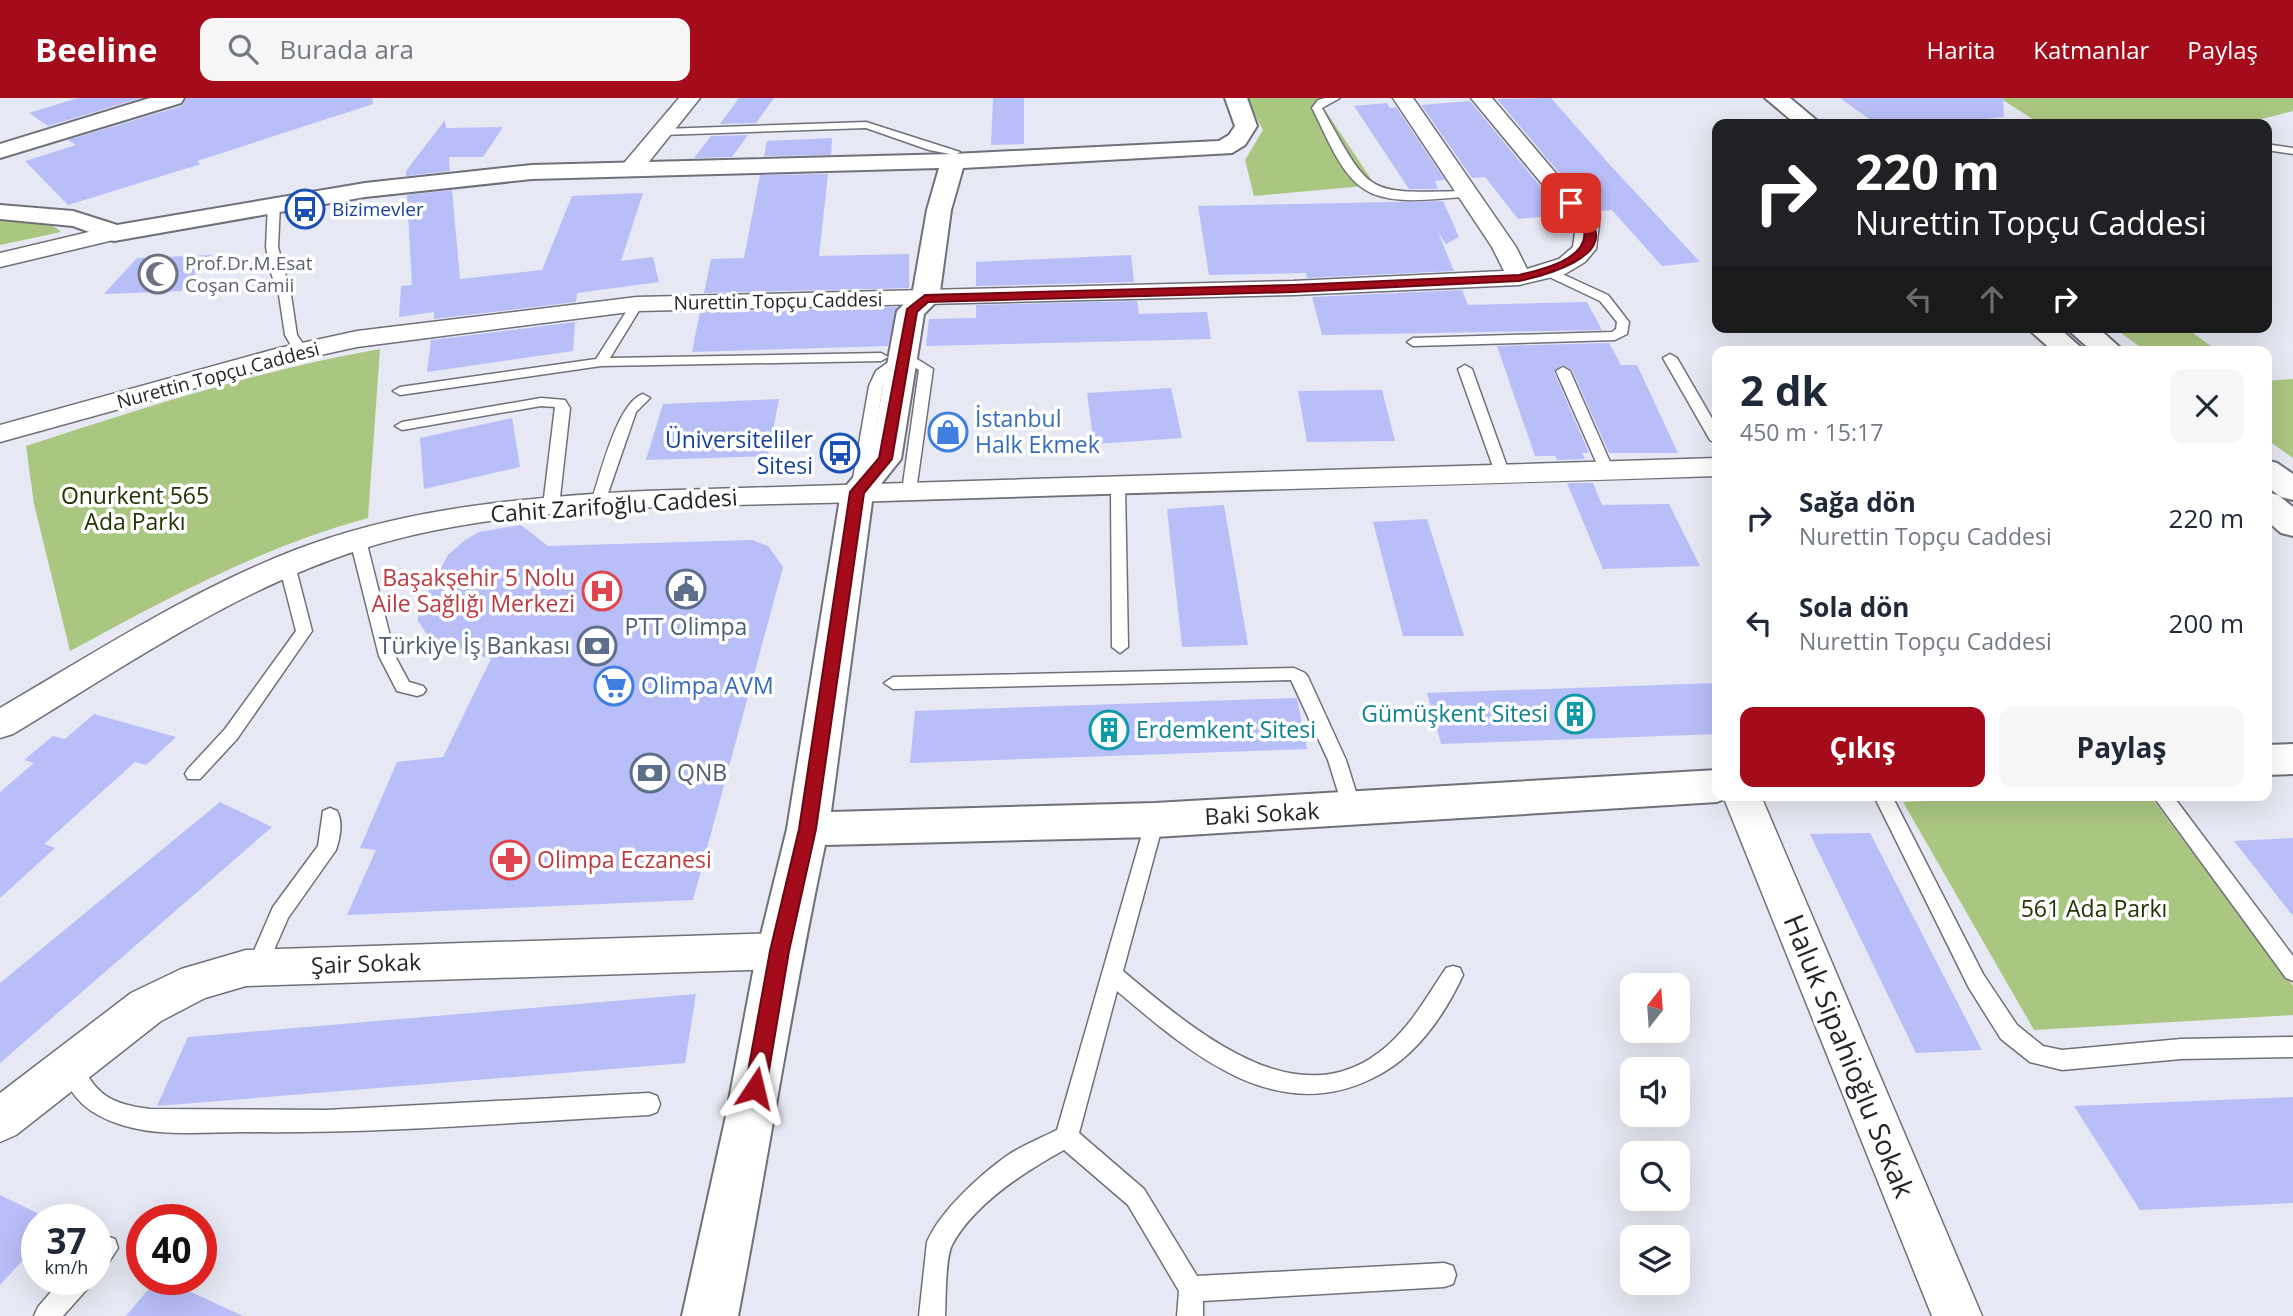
<!DOCTYPE html>
<html lang="tr">
<meta charset="utf-8">
<style>
body{margin:0;font-family:"Open Sans",sans-serif;background:#f6f6f7;color:#1f2937;height:100vh;display:flex;flex-direction:column;font-size:26px;white-space:nowrap}
*{box-sizing:border-box;margin:0}
p{font-size:23px;color:#747a83}
.icon{flex:none;width:38px;height:38px;fill:none;stroke:currentColor;stroke-width:2;stroke-linecap:round;stroke-linejoin:round}
.map{position:relative;flex:1;overflow:hidden}
.side{position:absolute;left:1712px;top:248px;width:560px;height:455px;display:flex;flex-direction:column;background:#fff;border-radius:14px;box-shadow:0 7px 28px #0002}
.side>*{flex:none}
.hud{position:absolute;left:1712px;top:21px;width:560px;height:214px;border-radius:14px;box-shadow:0 7px 28px #0002;background:#202124;color:#fff;overflow:hidden}
.needle{width:46px;rotate:17deg}
.fabs{position:absolute;left:1620px;top:875px;display:grid;gap:14px}
.fabs a{display:grid;place-items:center;width:70px;height:70px;border-radius:14px;background:#fff;box-shadow:0 7px 28px #0002;font-size:35px}
.speed{position:absolute;left:21px;top:1106px;display:flex;gap:14px;font-size:35px;font-weight:700;text-align:center}
.speed>*{display:grid;place-content:center;width:91px;height:91px;border-radius:50%;background:#fff;box-shadow:0 7px 28px #0002;line-height:1}
.speed small{font-size:18px;font-weight:400}
.speed .limit{border:10px solid #d22;background:#fff;color:#111}
.pin{position:absolute;display:grid;place-items:center;width:60px;height:60px;color:#fff;margin:-30px;border-radius:14px;box-shadow:0 4px 10px #0006}
.me{position:absolute;width:77px;margin:-38px;rotate:10deg;stroke-linejoin:round;filter:drop-shadow(0 0 5px #0008)}
.turn{display:flex;align-items:center;gap:24px;height:147px;padding:0 28px;font-size:32px}
.turn .icon{width:91px;height:91px;stroke-width:2.5}
.turn b{display:block;font-size:49px;line-height:60px}
.lanes{display:flex;align-items:center;height:66px;padding:0 28px;background:#0003;justify-content:center;gap:35px;direction:ltr}
.lanes .off{opacity:.35}
.round{display:grid;place-items:center;flex:none;width:74px;height:74px;border-radius:14px;background:#f6f6f7}
.head{display:flex;align-items:center;justify-content:space-between;height:119px;padding:0 28px}
h1{font-size:42px;font-weight:700;line-height:52px}
.cta{display:flex;gap:14px;margin-top:auto;padding:14px 28px}
.cta a{flex:1;height:80px;border-radius:14px;background:#a40b1b;color:#fff;font-size:28px;font-weight:700;line-height:80px;text-align:center}
.cta a+a{background:#f6f6f7;color:#1f2937}
ul{padding:0;list-style:none}
li{display:flex;align-items:center;gap:21px;height:105px;padding:0 28px}
li div{flex:1}
li b{display:block;font-size:26px}
li em{font-style:normal}
header{display:flex;align-items:center;gap:42px;box-sizing:border-box;height:98px;padding:0 35px;background:#a40b1b;color:#fff}
header strong{font-size:33px}
nav{display:flex;gap:38px;margin-inline-start:auto;font-size:24px}
.search{width:490px;height:63px;background:#f6f6f7;display:flex;align-items:center;gap:18px;box-sizing:border-box;padding:0 24px;border-radius:14px;color:#747a83;font-size:26px}
.map>svg:first-child{display:block}
</style>
<header>
<strong>Beeline</strong>
<div class="search"><svg class="icon" aria-label="search" viewBox="0 0 24 24"><circle cx="10" cy="10" r="6"/><path d="M15 15l6 6"/></svg>Burada ara</div>
<nav><a>Harita</a><a>Katmanlar</a><a>Paylaş</a></nav>
</header>
<div class="map">
<svg width="2293" height="1218" viewBox="0 0 2293 1218">
<rect width="100%" height="100%" fill="#e6e8f3"/>
<g fill="#aac781">
<polygon points="1246,0 1317,0 1375,87 1254,98 1245,62 1263,32"/>
<polygon points="2000,0 2293,0 2293,13 2243,26 2021,26 2037,24"/>
<path d="M0,123C17,124 49,120 61,134L0,147Z"/>
<polygon points="2113,229 2185,229 2219,254 2147,254"/>
<path d="M380,251L368,420C261,449 166,501 70,553L34,406L26,348C146,309 256,273 380,251Z"/>
<polygon points="2293,281 2293,360 2266,341 2266,283"/>
<polygon points="2029,698 2150,698 2293,888 2293,917 2034,932 1903,704"/>
</g>
<g fill="#b8bef7">
<polygon points="78,0 141,0 48,28 29,15"/>
<polygon points="187,0 372,0 373,6 197,63 201,66 68,107 25,63 76,47 68,42 182,8"/>
<polygon points="739,0 774,0 756,25 720,26"/>
<polygon points="993,0 1024,0 1024,46 991,47"/>
<polygon points="1551,0 1610,67 1700,164 1662,168 1612,112 1592,114 1497,1"/>
<polygon points="1840,0 2003,0 2004,19 1935,26 1876,26"/>
<polygon points="1470,3 1564,117 1518,121 1485,79 1472,80 1421,7"/>
<polygon points="1387,5 1390,10 1396,9 1445,82 1435,83 1438,91 1409,91 1354,8"/>
<polygon points="445,22 446,30 503,29 483,59 449,59 450,73 406,78 406,73"/>
<polygon points="748,37 732,59 694,60 711,38"/>
<polygon points="832,40 831,57 764,58 767,43"/>
<polygon points="828,76 819,158 909,156 909,190 704,195 711,161 744,160 760,77"/>
<polygon points="452,92 460,181 542,172 572,98 643,95 621,163 653,159 659,184 577,195 576,204 434,221 434,214 399,219 401,188 412,187 407,97"/>
<polygon points="1443,103 1459,139 1446,146 1438,134 1454,173 1307,180 1306,175 1209,177 1198,108"/>
<polygon points="211,157 181,193 104,196 137,160"/>
<polygon points="1131,157 1134,184 976,188 976,164"/>
<polygon points="1462,192 1468,207 1587,204 1602,232 1322,237 1312,199"/>
<polygon points="1137,203 1139,216 1207,214 1211,241 926,248 929,221 976,220 976,207"/>
<polygon points="897,209 888,248 692,254 700,214"/>
<polygon points="575,224 573,253 427,274 431,242"/>
<polygon points="1609,245 1621,267 1637,267 1678,355 1609,355 1572,272 1562,267 1554,274 1589,355 1582,355 1585,361 1557,362 1555,358 1535,358 1497,248"/>
<polygon points="1171,290 1182,340 1094,346 1087,295"/>
<polygon points="1382,292 1395,343 1307,344 1298,293"/>
<polygon points="779,301 768,358 646,362 663,306"/>
<polygon points="512,320 520,369 424,391 420,340"/>
<polygon points="1567,385 1593,385 1602,407 1669,406 1700,468 1603,471"/>
<polygon points="1224,407 1248,547 1182,549 1167,411"/>
<polygon points="1427,421 1464,538 1403,538 1373,424"/>
<polygon points="521,427 548,448 752,442 768,448 783,469 693,802 347,817 376,752 360,750 397,664 443,659 491,561 430,541 418,523 418,512 448,457 465,442 479,434"/>
<polygon points="1717,585 1717,636 1441,646 1427,595"/>
<polygon points="1297,600 1307,651 910,665 915,613"/>
<polygon points="94,616 176,639 146,667 135,664 44,746 55,750 0,800 0,694 34,665 24,662 53,638 65,641"/>
<polygon points="220,704 272,729 0,965 0,885"/>
<polygon points="1870,735 1982,952 1916,955 1810,736"/>
<polygon points="2293,740 2293,818 2234,743"/>
<polygon points="696,896 685,965 157,1008 188,939"/>
<polygon points="2293,999 2293,1105 2140,1112 2074,1008"/>
<polygon points="0,1097 37,1115 37,1147 0,1187"/>
<polygon points="157,1181 163,1181 243,1218 126,1218"/>
</g>
<g fill="none" stroke-linecap="round" stroke-linejoin="round">
<defs>
<g id="lane">
<path d="M1325,0H1340L1322,10C1372,99 1364,95 1466,93L1472,96L1466,99C1436,100 1391,109 1364,91C1339,75 1326,36 1312,10L1318,2Z"/>
<polygon points="866,24 960,54 955,57 929,52 866,30 662,37 657,34 662,31"/>
<polygon points="2266,46 2293,50 2293,56 2266,52"/>
<polygon points="274,103 280,106 278,149 291,197 297,237 308,253 301,257 296,256 285,237 279,197 271,175 266,149 268,106"/>
<polygon points="1549,170 1608,197 1629,224 1627,236 1615,242 1413,248 1407,244 1413,240 1612,234 1616,231 1617,224 1600,203 1545,177 1545,171"/>
<polygon points="637,202 643,206 610,260 881,255 888,259 881,263 601,268 400,297 393,293 400,289 596,261 633,203"/>
<polygon points="904,253 933,271 916,393 909,398 902,393 919,272 905,263 887,278 883,288 865,392 863,395 853,395 851,392 869,288 876,273"/>
<polygon points="1670,256 1677,260 1717,329 1717,346 1710,342 1663,260"/>
<polygon points="1465,267 1472,271 1510,377 1508,380 1498,380 1496,377 1458,271"/>
<polygon points="1563,269 1570,273 1614,373 1612,376 1607,378 1600,373 1556,273"/>
<path d="M643,296L650,300L636,314L605,404L603,407H593L591,404C600,379 617,304 643,296Z"/>
<polygon points="541,300 565,302 570,310 559,408 551,413 543,408 555,309 541,308 402,332 395,328 402,324"/>
<polygon points="1118,383 1125,388 1128,549 1120,555 1112,549 1111,388"/>
<polygon points="358,437 366,442 395,558 409,584 423,588 426,592 423,596 417,598 397,593 379,558 350,442"/>
<polygon points="287,462 295,467 312,533 237,641 200,681 188,681 185,676 188,671 225,631 296,533 279,467"/>
<polygon points="1294,570 1305,575 1308,579 1346,662 1361,710 1359,715 1352,717 1345,715 1343,710 1328,662 1291,582 893,591 884,585 893,579"/>
<polygon points="1874,698 1892,698 1983,876 2017,927 2043,948 2062,952 2181,941 2293,939 2293,959 2181,961 2062,972 2030,964 2001,941 1969,890"/>
<polygon points="2153,698 2173,698 2293,858 2293,883 2286,880"/>
<path d="M330,710L337,713C343,724 340,740 336,752L288,820L264,875L257,878L250,875L247,869L273,809L318,748L323,713Z"/>
<path d="M1155,714L1162,717L1164,722L1123,873C1192,930 1299,1027 1388,947C1412,926 1428,897 1446,870L1453,868L1460,870L1463,877C1444,918 1415,960 1373,980C1275,1029 1190,955 1117,893L1079,1035L1144,1091L1197,1178L1444,1165L1453,1168L1456,1177L1453,1186L1444,1189L1203,1203V1218H1177L1179,1193L1128,1107L1064,1052C1024,1074 974,1106 952,1147C945,1161 946,1201 945,1218H919L927,1144C940,1113 981,1076 1008,1057C1023,1047 1041,1040 1057,1032L1146,722L1148,717Z"/>
<path d="M71,958L79,961C95,997 111,1006 150,1011L326,1012L649,995L657,998L660,1006L657,1014L649,1017C514,1024 379,1036 244,1034C205,1034 160,1039 122,1027C90,1017 70,1001 60,968L63,961Z"/>
<polygon points="106,1138 115,1141 118,1150 105,1170 96,1173 96,1143"/>
<polygon points="62,1181 91,1181 88,1190 63,1218 34,1218 38,1209"/>
</g>
<g id="street">
<polygon points="679,0 700,0 640,75 624,75 621,70 624,65"/>
<polygon points="1393,0 1413,0 1516,149 1527,171 1559,161 1573,149 1576,127 1471,0 1492,0 1599,126 1596,151 1585,164 1565,176 1519,187 1293,197 637,213 357,249 293,263 0,344 0,327 279,250 357,233 637,199 1293,183 1504,173 1492,149"/>
<polygon points="114,128 122,130 126,135 122,140 0,169 0,155"/>
<path d="M1717,360V378C1429,388 1141,394 853,404C699,409 508,404 362,451C236,491 125,568 13,636L0,640V610C96,554 191,492 295,452C407,409 527,399 645,393Z"/>
<polygon points="1723,698 1761,698 1982,1218 1932,1218"/>
<polygon points="780,835 795,840 801,853 795,866 780,871 246,888 205,900 161,923 16,1037 0,1044 0,995 131,895 181,871 246,852"/>
</g>
<g id="secondary">
<polygon points="150,0 184,0 181,5 0,60 0,46"/>
<path d="M1225,0H1247L1257,28L1245,47L1232,55L963,70L951,112L939,201L924,216L901,361L873,396L831,714L1155,705L1717,672V698H1732L1717,704L1155,739L825,747C792,903 768,1061 738,1218H682L726,1018L757,853L787,731L841,394L870,359L897,213L912,198L927,112L939,70L532,81L365,99L114,143L73,128L0,121V107L73,113L117,127L365,85L532,67L953,56L1219,43L1229,37L1235,28Z"/>
<polygon points="1765,0 1790,0 1821,26 1796,26"/>
<polygon points="2026,229 2058,229 2086,254 2054,254"/>
<polygon points="2065,229 2097,229 2125,254 2093,254"/>
<polygon points="2266,362 2277,365 2293,376 2293,402 2281,399 2266,388"/>
<polygon points="2266,394 2278,397 2293,409 2293,438 2281,435 2266,422"/>
<polygon points="2293,646 2293,676 2266,677 2266,647"/>
</g>
</defs>
<use href="#lane" stroke="#6f707a" stroke-width="3"/>
<use href="#street" stroke="#6f707a" stroke-width="3"/>
<use href="#secondary" stroke="#6f707a" stroke-width="4"/>
<use href="#lane" fill="#fff" fill-rule="evenodd"/>
<use href="#street" fill="#fff" fill-rule="evenodd"/>
<use href="#secondary" fill="#fff" fill-rule="evenodd"/>
</g>
<path fill="#a40b1b" stroke="#6b0712" stroke-width="2" d="M1571,102C1578,106 1584,115 1590,122C1618,159 1542,178 1519,183L1293,194L928,204L917,214L892,361L864,395L816,731L789,853L766,990L763,997L755,1000L748,997L745,990L770,853L799,731L850,394L879,360L907,211L925,197L1293,187L1519,177C1541,172 1594,160 1583,128C1580,120 1571,112 1566,105Z"/>
<defs>
<symbol id="bus-ring" viewBox="-11 -11 22 22"><circle r="9.5" fill="#fff" stroke="#1a4fb4" stroke-width="1.5"/><path d="M-5-6H5V4H4V6H2V4H-2V6H-4V4H-5ZM-3.5-4V0h7V-4ZM-3.5 1.2v1.5H-2V1.2ZM2 1.2v1.5H3.5V1.2Z" fill="#1a4fb4"/></symbol>
<symbol id="mosque-ring" viewBox="-11 -11 22 22"><circle r="9.5" fill="#fff" stroke="#6b7280" stroke-width="1.5"/><path d="M3.5-4.9A6 6 0 1 0 3.5 4.9A5 5 0 1 1 3.5-4.9Z" fill="#6b7280"/></symbol>
<symbol id="shop-ring" viewBox="-11 -11 22 22"><circle r="9.5" fill="#fff" stroke="#3f7fe0" stroke-width="1.5"/><path d="M-5-2.5h2.3a2.7 3.5 0 0 1 5.4 0H5L5.5 6h-11ZM-1.5-2.5h3a1.5 2.3 0 0 0-3 0Z" fill="#3f7fe0"/></symbol>
<symbol id="civic-ring" viewBox="-11 -11 22 22"><circle r="9.5" fill="#fff" stroke="#5c6f8a" stroke-width="1.5"/><path d="M-.6-6.5H3V-4.5H.6V-3L4-1V1h2V6H-6V1h2V-1L-.6-3ZM-1.2 2.5V6h2.4V2.5Z" fill="#5c6f8a"/></symbol>
<symbol id="hospital-ring" viewBox="-11 -11 22 22"><circle r="9.5" fill="#fff" stroke="#e0444e" stroke-width="1.5"/><path d="M-5-5h3v3.5h4V-5h3V5h-3V1.5h-4V5h-3Z" fill="#e0444e"/></symbol>
<symbol id="bank-ring" viewBox="-11 -11 22 22"><circle r="9.5" fill="#fff" stroke="#5c6f8a" stroke-width="1.5"/><path d="M-6-4H6V4H-6ZM0-2.3a2.3 2.3 0 1 0 0 4.6a2.3 2.3 0 1 0 0-4.6Z" fill="#5c6f8a"/></symbol>
<symbol id="supermarket-ring" viewBox="-11 -11 22 22"><circle r="9.5" fill="#fff" stroke="#3f7fe0" stroke-width="1.5"/><path d="M-6-5.5h2.5l.6 2H6L4.5 2H-2.5L-4.4-4H-6ZM-1.5 3.2a1.3 1.3 0 1 0 .1 0ZM3 3.2a1.3 1.3 0 1 0 .1 0Z" fill="#3f7fe0"/></symbol>
<symbol id="building-ring" viewBox="-11 -11 22 22"><circle r="9.5" fill="#fff" stroke="#0f9aa8" stroke-width="1.5"/><path d="M-4-6H4V6H1V3H-1V6H-4ZM-2.5-4.3h1.7v1.8h-1.7ZM.8-4.3h1.7v1.8H.8ZM-2.5-1h1.7V.8h-1.7ZM.8-1h1.7V.8H.8Z" fill="#0f9aa8"/></symbol>
<symbol id="pharmacy-ring" viewBox="-11 -11 22 22"><circle r="9.5" fill="#fff" stroke="#e0444e" stroke-width="1.5"/><path d="M-2-6h4v4h4v4h-4v4h-4v-4h-4v-4h4Z" fill="#e0444e"/></symbol>
</defs>
<g fill-rule="evenodd">
<use href="#bus-ring" x="283" y="89" width="44" height="44"/>
<use href="#mosque-ring" x="136" y="154" width="44" height="44"/>
<use href="#shop-ring" x="926" y="312" width="44" height="44"/>
<use href="#bus-ring" x="818" y="333" width="44" height="44"/>
<use href="#civic-ring" x="664" y="469" width="44" height="44"/>
<use href="#hospital-ring" x="580" y="471" width="44" height="44"/>
<use href="#bank-ring" x="575" y="526" width="44" height="44"/>
<use href="#supermarket-ring" x="592" y="566" width="44" height="44"/>
<use href="#building-ring" x="1553" y="594" width="44" height="44"/>
<use href="#building-ring" x="1087" y="610" width="44" height="44"/>
<use href="#bank-ring" x="628" y="653" width="44" height="44"/>
<use href="#pharmacy-ring" x="488" y="740" width="44" height="44"/>
</g>
<g text-anchor="middle" stroke-width="7" stroke-linejoin="round" paint-order="stroke">
<g font-size="19" fill="#164399" stroke="#fff" text-anchor="start">
<text x="332" y="118">Bizimevler</text>
</g>
<g font-size="19" fill="#5b616d" stroke="#fff" text-anchor="start">
<text x="185" y="172">Prof.Dr.M.Esat<tspan x="185" dy="22">Coşan Camii</tspan></text>
</g>
<g font-size="19" fill="#242529" stroke="#fff">
<text transform="translate(778 203) rotate(-1)" y="7">Nurettin Topçu Caddesi</text>
<text transform="translate(218 277) rotate(-15)" y="7">Nurettin Topçu Caddesi</text>
</g>
<g font-size="23" fill="#366cbe" stroke="#fff" text-anchor="start">
<text x="975" y="329">İstanbul<tspan x="975" dy="26">Halk Ekmek</tspan></text>
<text x="641" y="596">Olimpa AVM</text>
</g>
<g font-size="23" fill="#164399" stroke="#fff" text-anchor="end">
<text x="813" y="350">Üniversiteliler<tspan x="813" dy="26">Sitesi</tspan></text>
</g>
<g font-size="23" fill="#230" stroke="#fff">
<text x="135" y="406">Onurkent 565<tspan x="135" dy="26">Ada Parkı</tspan></text>
<text x="2094" y="819">561 Ada Parkı</text>
</g>
<g font-size="23" fill="#242529" stroke="#fff">
<text transform="translate(614 408) rotate(-4)" y="8">Cahit Zarifoğlu Caddesi</text>
<text transform="translate(1262 716) rotate(-3)" y="8">Baki Sokak</text>
<text transform="translate(366 866) rotate(-2)" y="8">Şair Sokak</text>
</g>
<g font-size="23" fill="#be3a42" stroke="#fff" text-anchor="end">
<text x="575" y="488">Başakşehir 5 Nolu<tspan x="575" dy="26">Aile Sağlığı Merkezi</tspan></text>
<text x="537" y="770" text-anchor="start">Olimpa Eczanesi</text>
</g>
<g font-size="23" fill="#4e5e75" stroke="#fff">
<text x="686" y="537">PTT Olimpa</text>
<text x="570" y="556" text-anchor="end">Türkiye İş Bankası</text>
<text x="677" y="683" text-anchor="start">QNB</text>
</g>
<g font-size="23" fill="#0d838f" stroke="#fff" text-anchor="end">
<text x="1548" y="624">Gümüşkent Sitesi</text>
<text x="1136" y="640" text-anchor="start">Erdemkent Sitesi</text>
</g>
<g font-size="28" fill="#242529" stroke="#fff">
<text transform="translate(1849 958) rotate(68)" y="10">Haluk Sipahioğlu Sokak</text>
</g>
</g>
</svg>
<div class="fabs">
<a><svg class="needle" viewBox="-14 -14 28 28"><path d="M0-13l5 13h-10z" fill="#e53935"/><path d="M0 13l5-13h-10z" fill="#747a83"/></svg></a>
<a><svg class="icon" aria-label="sound" viewBox="0 0 24 24"><path d="M4 9h4l5-4v14l-5-4H4zM17 9q2 3 0 6"/></svg></a>
<a><svg class="icon" aria-label="search" viewBox="0 0 24 24"><circle cx="10" cy="10" r="6"/><path d="M15 15l6 6"/></svg></a>
<a><svg class="icon" aria-label="layers" viewBox="0 0 24 24"><path d="M12 4l9 5-9 5-9-5zM3 14l9 5 9-5"/></svg></a>
</div>
<div class="speed"><div>37<small>km/h</small></div><div class="limit">40</div></div>
<div class="pin" style="left:1571px;top:105px;background:#d93025"><svg class="icon" aria-label="arrive" viewBox="0 0 24 24"><path d="M6 21V4h12l-3 4 3 4H6"/></svg></div>
<svg class="me" style="left:755px;top:990px" viewBox="-20 -20 40 40"><path d="M0-17L14 15 0 8-14 15z" fill="#a40b1b" stroke="#fff" stroke-width="4"/></svg>
<div class="hud">
<div class="turn"><svg class="icon" aria-label="right" viewBox="0 0 24 24"><path d="M7 20v-9h11M14 6l5 5-5 5"/></svg><div><b>220 m</b>Nurettin Topçu Caddesi</div></div>
<div class="lanes"><svg class="icon off" aria-label="left" viewBox="0 0 24 24"><path d="M17 20v-9H6M10 6l-5 5 5 5"/></svg><svg class="icon off" aria-label="ahead" viewBox="0 0 24 24"><path d="M12 20V5M6 11l6-6 6 6"/></svg><svg class="icon" aria-label="right" viewBox="0 0 24 24"><path d="M7 20v-9h11M14 6l5 5-5 5"/></svg></div>
</div>
<section class="side">
<div class="head"><div><h1>2 dk</h1><p>450 m · 15:17</p></div><a class="round"><svg class="icon" aria-label="close" viewBox="0 0 24 24"><path d="M6 6l12 12M18 6L6 18"/></svg></a></div>
<ul>
<li><svg class="icon" aria-label="right" viewBox="0 0 24 24"><path d="M7 20v-9h11M14 6l5 5-5 5"/></svg><div><b>Sağa dön</b><p>Nurettin Topçu Caddesi</p></div><em>220 m</em></li>
<li><svg class="icon" aria-label="left" viewBox="0 0 24 24"><path d="M17 20v-9H6M10 6l-5 5 5 5"/></svg><div><b>Sola dön</b><p>Nurettin Topçu Caddesi</p></div><em>200 m</em></li>
</ul>
<div class="cta"><a>Çıkış</a><a>Paylaş</a></div>
</section>
</div>
